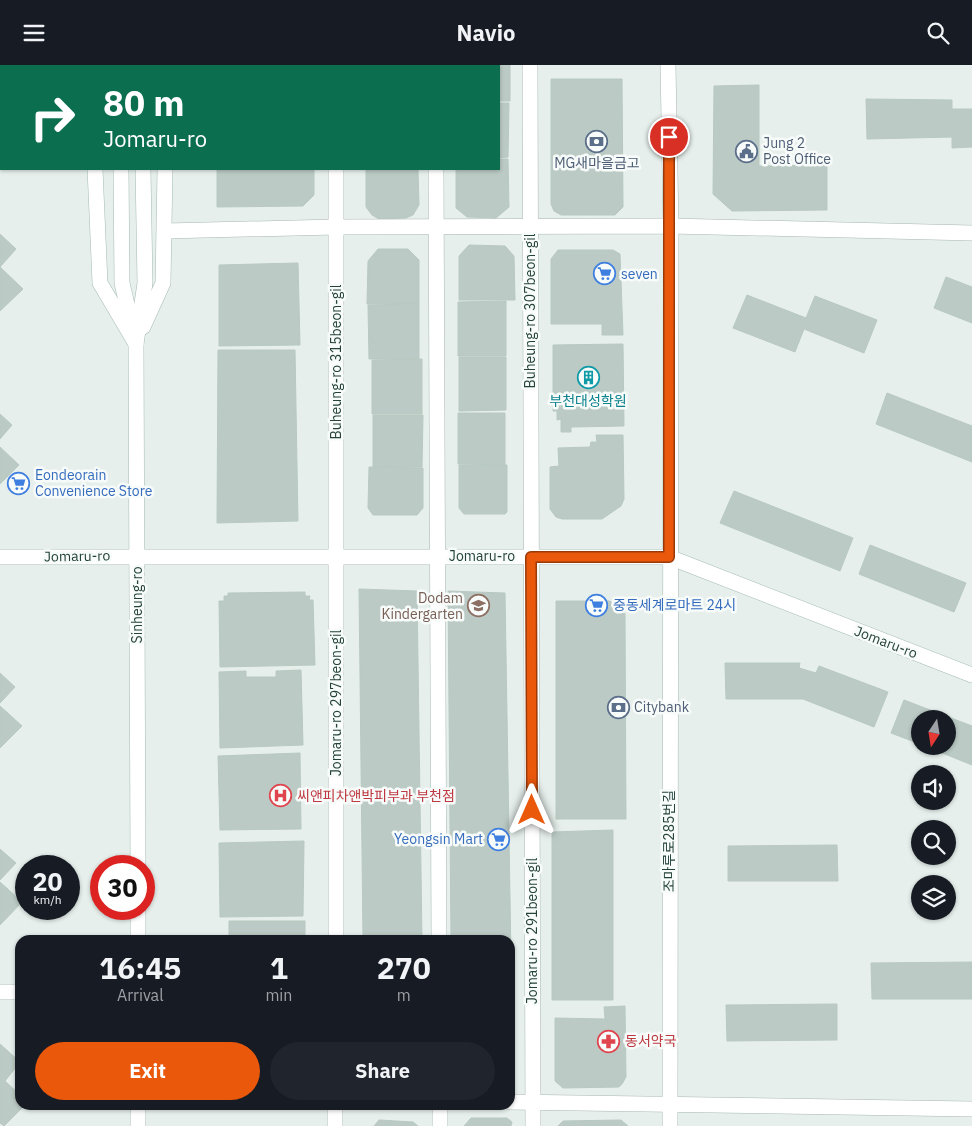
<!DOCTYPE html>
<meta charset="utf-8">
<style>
body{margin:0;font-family:"IBM Plex Sans","Noto Sans KR",sans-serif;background:#20242c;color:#f1f3f6;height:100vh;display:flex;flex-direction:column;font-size:19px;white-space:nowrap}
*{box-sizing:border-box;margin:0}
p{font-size:16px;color:#9ea1a6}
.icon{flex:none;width:28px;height:28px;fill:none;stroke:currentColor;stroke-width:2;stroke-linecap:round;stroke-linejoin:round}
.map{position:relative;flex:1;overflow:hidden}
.drawer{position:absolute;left:15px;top:870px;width:500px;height:175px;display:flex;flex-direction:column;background:#171b24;border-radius:15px;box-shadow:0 1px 4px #0004}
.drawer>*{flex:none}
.top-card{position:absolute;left:0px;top:0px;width:500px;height:105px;box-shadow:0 1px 4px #0004;background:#0b6e4f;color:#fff;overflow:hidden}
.needle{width:32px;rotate:192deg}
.fabs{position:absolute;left:911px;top:645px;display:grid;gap:10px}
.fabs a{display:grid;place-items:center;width:45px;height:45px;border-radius:50%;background:#171b24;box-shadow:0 1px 4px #0004;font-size:25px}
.speed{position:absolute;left:15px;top:790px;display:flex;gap:10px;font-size:25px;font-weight:700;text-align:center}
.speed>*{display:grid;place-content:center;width:65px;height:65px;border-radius:50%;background:#171b24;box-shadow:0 1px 4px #0004;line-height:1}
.speed small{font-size:12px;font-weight:400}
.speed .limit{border:8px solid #d22;background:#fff;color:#111}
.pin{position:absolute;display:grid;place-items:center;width:42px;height:42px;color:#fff;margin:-21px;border:2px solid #fff;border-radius:50%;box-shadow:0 1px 5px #0007}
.me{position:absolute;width:55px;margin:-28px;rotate:0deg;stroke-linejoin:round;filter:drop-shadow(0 0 4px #0008)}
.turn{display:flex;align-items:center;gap:18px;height:105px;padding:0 20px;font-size:22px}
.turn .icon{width:65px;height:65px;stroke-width:2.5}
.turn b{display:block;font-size:35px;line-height:42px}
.eta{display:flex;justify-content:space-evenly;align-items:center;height:85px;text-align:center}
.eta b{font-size:30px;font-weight:700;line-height:35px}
.cta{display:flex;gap:10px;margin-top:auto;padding:10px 20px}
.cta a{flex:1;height:58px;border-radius:30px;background:#ea580c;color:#fff;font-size:20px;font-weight:700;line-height:58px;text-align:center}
.cta a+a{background:#20242c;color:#f1f3f6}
header{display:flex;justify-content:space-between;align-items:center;height:65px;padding:0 20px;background:#171b24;font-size:22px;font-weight:700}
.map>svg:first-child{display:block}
</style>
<header><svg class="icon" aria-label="menu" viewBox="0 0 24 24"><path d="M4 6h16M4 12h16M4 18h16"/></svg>Navio<svg class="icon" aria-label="search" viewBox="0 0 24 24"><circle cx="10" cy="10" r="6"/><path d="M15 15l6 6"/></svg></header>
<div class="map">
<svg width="972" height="1061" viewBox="0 0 972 1061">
<rect width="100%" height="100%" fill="#e6efeb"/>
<g fill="#bbcac4" stroke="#b8c9c2">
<polygon points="0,0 9,1 1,1 0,35"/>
<rect x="217" y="0" width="83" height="1"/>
<rect x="368" y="0" width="50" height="1"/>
<polygon points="459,0 510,0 510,36 499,36 499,1"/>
<polygon points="551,14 622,14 623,142 615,150 561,150 554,146 551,139"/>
<polygon points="759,20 759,101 827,100 827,145 732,146 713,129 714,21"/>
<polygon points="866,34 952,35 952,44 972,44 972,82 952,83 952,72 867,74"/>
<polygon points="499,38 509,38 508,92 499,93"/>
<polygon points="499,94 508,94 509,142 496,153 467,152 456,143 456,104 499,104"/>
<polygon points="217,104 314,104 314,130 303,141 217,142"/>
<polygon points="366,104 418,104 419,140 413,150 406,153 379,154 372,150 366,142"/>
<polygon points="0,169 16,184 0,202"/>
<polygon points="469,180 505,181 514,191 515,235 459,235 459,191"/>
<polygon points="378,184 408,184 419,195 419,239 367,239 368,196"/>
<polygon points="558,185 613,185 620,189 623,270 602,270 602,259 551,259 551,194"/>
<polygon points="298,198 300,280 219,281 219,200"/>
<polygon points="0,202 23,224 0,246"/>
<polygon points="946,212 972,222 972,258 934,243"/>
<polygon points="747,230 806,253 815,231 877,255 864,288 804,264 795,287 733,263"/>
<polygon points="506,236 506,291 458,291 458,237"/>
<polygon points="419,239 419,294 369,294 368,240"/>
<polygon points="623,279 624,361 571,362 571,367 561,367 561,354 557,355 557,346 553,346 553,280"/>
<polygon points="218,285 295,285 298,456 217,458"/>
<polygon points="459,292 506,292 506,345 459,346"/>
<polygon points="422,294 422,349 372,349 372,295"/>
<polygon points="887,328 972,361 972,397 876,359"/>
<polygon points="458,348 505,348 505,400 458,399"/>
<polygon points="0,349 12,360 0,374"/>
<polygon points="373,350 423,350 422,402 373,402"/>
<polygon points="596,370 623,370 624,434 621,441 602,454 562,454 556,452 550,444 550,402 559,401 558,383 590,382 591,377 597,377"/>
<polygon points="0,382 19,400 0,419"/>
<polygon points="459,400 507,400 507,447 505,449 464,449 459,443"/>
<polygon points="369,402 423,403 423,443 417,450 373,450 368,443"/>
<polygon points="734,426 853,473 840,506 720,458"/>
<polygon points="870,480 966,518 954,547 859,509"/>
<polygon points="359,524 417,526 422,875 363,875"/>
<polygon points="448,526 505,528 513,1014 510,1014 510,875 451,875"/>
<polygon points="305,527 305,531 310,531 309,535 313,535 315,600 220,602 219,536 224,536 224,531 228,531 228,528"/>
<polygon points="556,536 610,536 625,549 626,754 556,754"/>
<polygon points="725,598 800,598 799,603 816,608 819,601 888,627 874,662 803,634 726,634"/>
<polygon points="301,605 303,680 220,683 219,607 246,606 246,612 276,612 276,606"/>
<polygon points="0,608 15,622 0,638"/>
<polygon points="904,635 972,661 972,700 925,681 948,681 948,654 920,654 920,679 891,668"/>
<polygon points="0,641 22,661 0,683"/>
<polygon points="300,688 301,764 220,765 218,691"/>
<polygon points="613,765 613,935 552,935 552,767"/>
<polygon points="304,776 303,851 220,852 219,778"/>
<polygon points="837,780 838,816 728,816 728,781"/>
<polygon points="0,784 16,798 0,815"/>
<polygon points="0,817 22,837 0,860"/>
<rect x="229" y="856" width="76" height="19"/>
<polygon points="972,897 972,934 872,934 871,898"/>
<polygon points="837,939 837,975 727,976 726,940"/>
<polygon points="625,941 626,1012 622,1019 619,1022 563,1023 555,1016 555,953 605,954 604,942"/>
<polygon points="0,979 20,997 5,1016 20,1030 20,1040 25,1040 4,1061 0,1058"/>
<polygon points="471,1053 507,1053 512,1057 511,1061 464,1061"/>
<polygon points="379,1055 413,1057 418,1061 374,1061"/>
<polygon points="621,1055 628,1061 558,1061 563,1056"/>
</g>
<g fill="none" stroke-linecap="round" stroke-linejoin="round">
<defs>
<g id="street">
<polyline points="336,0 336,1"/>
<polyline points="436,0 436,1"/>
<polyline points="530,0 533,1061"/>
<polyline points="668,0 671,161 670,1061"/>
<polyline points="0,89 1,89"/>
<polyline points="436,104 439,875"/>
<polyline points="165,166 336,162 671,161 972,168"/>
<polyline points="336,875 336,104"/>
<polyline points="0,927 20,927"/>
<polyline points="510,1037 972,1044"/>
<polyline points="335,1061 335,1040"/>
<polyline points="440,1061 440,1040"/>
</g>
<g id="secondary">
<polyline points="121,0 121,1"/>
<polyline points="142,0 142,1"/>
<polyline points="93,1 93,0"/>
<polyline points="166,1 166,0"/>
<polyline points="95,104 100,218 136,279"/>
<polyline points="121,104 122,218 133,266"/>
<polyline points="143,262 163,218 165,104"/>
<polyline points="0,492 669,492 972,610"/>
<polyline points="138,801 136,279 145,218 143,104"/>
<polyline points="138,844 138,875"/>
<polyline points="138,1040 138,1061"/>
</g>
</defs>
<use href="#street" stroke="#a8b8b2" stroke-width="16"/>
<use href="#secondary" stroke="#a4bbb3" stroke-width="16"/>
<use href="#street" stroke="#fff" stroke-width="15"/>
<use href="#secondary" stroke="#fff" stroke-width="15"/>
</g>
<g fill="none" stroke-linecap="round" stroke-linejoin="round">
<defs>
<polyline id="route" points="532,745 531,492 669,492 669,72"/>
</defs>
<use href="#route" stroke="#983908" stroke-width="12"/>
<use href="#route" stroke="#ea580c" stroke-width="9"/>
</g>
<defs>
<symbol id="bank-ring" viewBox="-11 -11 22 22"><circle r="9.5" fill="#f7fbf9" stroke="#5c6f8a" stroke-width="1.5"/><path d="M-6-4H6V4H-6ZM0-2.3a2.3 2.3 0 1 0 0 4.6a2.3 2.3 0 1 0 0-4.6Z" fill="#5c6f8a"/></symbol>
<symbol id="civic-ring" viewBox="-11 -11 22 22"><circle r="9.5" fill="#f7fbf9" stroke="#5c6f8a" stroke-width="1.5"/><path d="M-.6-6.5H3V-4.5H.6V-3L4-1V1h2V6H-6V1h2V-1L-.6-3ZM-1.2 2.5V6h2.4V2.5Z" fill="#5c6f8a"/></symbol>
<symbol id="supermarket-ring" viewBox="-11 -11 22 22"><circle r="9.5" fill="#f7fbf9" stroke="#3f7fe0" stroke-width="1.5"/><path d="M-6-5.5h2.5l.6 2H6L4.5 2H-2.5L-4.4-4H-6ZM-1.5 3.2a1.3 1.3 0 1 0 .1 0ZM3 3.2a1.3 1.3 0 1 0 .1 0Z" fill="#3f7fe0"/></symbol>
<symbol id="building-ring" viewBox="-11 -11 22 22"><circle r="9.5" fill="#f7fbf9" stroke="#0f9aa8" stroke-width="1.5"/><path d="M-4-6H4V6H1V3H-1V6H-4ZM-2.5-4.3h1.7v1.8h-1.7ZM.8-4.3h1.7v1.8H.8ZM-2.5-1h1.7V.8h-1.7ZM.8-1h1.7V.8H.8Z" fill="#0f9aa8"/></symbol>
<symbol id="school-ring" viewBox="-11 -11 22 22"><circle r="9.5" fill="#f7fbf9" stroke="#8d6e63" stroke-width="1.5"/><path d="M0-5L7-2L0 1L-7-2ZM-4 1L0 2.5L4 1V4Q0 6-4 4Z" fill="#8d6e63"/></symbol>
<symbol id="hospital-ring" viewBox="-11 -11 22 22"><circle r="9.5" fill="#f7fbf9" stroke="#e0444e" stroke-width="1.5"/><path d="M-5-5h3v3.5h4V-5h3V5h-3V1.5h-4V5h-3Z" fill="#e0444e"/></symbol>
<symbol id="pharmacy-ring" viewBox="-11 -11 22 22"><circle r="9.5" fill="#f7fbf9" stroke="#e0444e" stroke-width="1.5"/><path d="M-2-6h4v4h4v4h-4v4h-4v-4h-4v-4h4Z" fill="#e0444e"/></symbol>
</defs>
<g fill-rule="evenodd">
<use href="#bank-ring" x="584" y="64" width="25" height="25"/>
<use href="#civic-ring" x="734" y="74" width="25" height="25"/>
<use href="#supermarket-ring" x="592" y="196" width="25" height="25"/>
<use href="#building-ring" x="576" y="300" width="25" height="25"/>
<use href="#supermarket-ring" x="6" y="406" width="25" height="25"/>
<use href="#supermarket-ring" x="584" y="528" width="25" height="25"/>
<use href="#school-ring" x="466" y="528" width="25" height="25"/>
<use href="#bank-ring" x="606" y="630" width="25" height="25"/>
<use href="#hospital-ring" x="268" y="718" width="25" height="25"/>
<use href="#supermarket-ring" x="486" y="762" width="25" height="25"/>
<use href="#pharmacy-ring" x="596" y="964" width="25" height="25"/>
</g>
<g text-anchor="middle" stroke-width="5" stroke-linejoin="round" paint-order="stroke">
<g font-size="14" fill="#4e5e75" stroke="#f7fbf9" text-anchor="start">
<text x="763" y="83">Jung 2<tspan x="763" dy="16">Post Office</tspan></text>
<text x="597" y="103" text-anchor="middle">MG새마을금고</text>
<text x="634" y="647">Citybank</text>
</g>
<g font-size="14" fill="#366cbe" stroke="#f7fbf9" text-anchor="start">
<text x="621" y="214">seven</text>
<text x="35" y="415">Eondeorain<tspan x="35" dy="16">Convenience Store</tspan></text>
<text x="613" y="545">중동세계로마트 24시</text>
<text x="483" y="779" text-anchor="end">Yeongsin Mart</text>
</g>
<g font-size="14" fill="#24423a" stroke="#f7fbf9">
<text transform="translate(530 246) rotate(-90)" y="5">Buheung-ro 307beon-gil</text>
<text transform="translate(336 297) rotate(-90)" y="5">Buheung-ro 315beon-gil</text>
<text transform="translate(77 491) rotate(-1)" y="5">Jomaru-ro</text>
<text x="482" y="496">Jomaru-ro</text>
<text transform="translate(137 540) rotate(-90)" y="5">Sinheung-ro</text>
<text transform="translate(886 577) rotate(21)" y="5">Jomaru-ro</text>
<text transform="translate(336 638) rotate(-90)" y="5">Jomaru-ro 297beon-gil</text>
<text transform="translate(669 776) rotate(-90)" y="5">조마루로285번길</text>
<text transform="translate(532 866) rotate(-90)" y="5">Jomaru-ro 291beon-gil</text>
</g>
<g font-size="14" fill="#0d838f" stroke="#f7fbf9">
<text x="588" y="341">부천대성학원</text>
</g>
<g font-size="14" fill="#785e54" stroke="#f7fbf9" text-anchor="end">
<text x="463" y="538">Dodam<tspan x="463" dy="16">Kindergarten</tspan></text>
</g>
<g font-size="14" fill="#be3a42" stroke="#f7fbf9" text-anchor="start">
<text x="297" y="736">씨앤피차앤박피부과 부천점</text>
<text x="625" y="981">동서약국</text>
</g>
</g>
</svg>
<div class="fabs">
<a><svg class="needle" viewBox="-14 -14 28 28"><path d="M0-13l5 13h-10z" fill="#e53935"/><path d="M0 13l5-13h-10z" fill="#9ea1a6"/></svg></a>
<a><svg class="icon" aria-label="sound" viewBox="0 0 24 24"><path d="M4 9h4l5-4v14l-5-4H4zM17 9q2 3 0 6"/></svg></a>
<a><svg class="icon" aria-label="search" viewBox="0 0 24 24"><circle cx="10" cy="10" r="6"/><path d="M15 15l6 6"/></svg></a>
<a><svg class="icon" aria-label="layers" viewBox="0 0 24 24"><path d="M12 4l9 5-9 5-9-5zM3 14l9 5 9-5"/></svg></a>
</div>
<div class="speed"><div>20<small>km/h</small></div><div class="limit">30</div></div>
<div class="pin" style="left:669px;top:72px;background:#d93025"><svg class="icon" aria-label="arrive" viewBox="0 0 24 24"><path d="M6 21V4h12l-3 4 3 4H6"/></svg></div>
<svg class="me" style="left:532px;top:745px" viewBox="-20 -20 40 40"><path d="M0-17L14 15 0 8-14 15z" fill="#ea580c" stroke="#fff" stroke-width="4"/></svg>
<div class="top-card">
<div class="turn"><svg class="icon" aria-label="right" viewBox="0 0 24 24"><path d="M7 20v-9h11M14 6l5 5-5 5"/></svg><div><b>80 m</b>Jomaru-ro</div></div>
</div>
<section class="drawer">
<div class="eta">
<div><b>16:45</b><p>Arrival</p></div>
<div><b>1</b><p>min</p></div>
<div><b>270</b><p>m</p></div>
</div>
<div class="cta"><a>Exit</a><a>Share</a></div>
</section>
</div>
